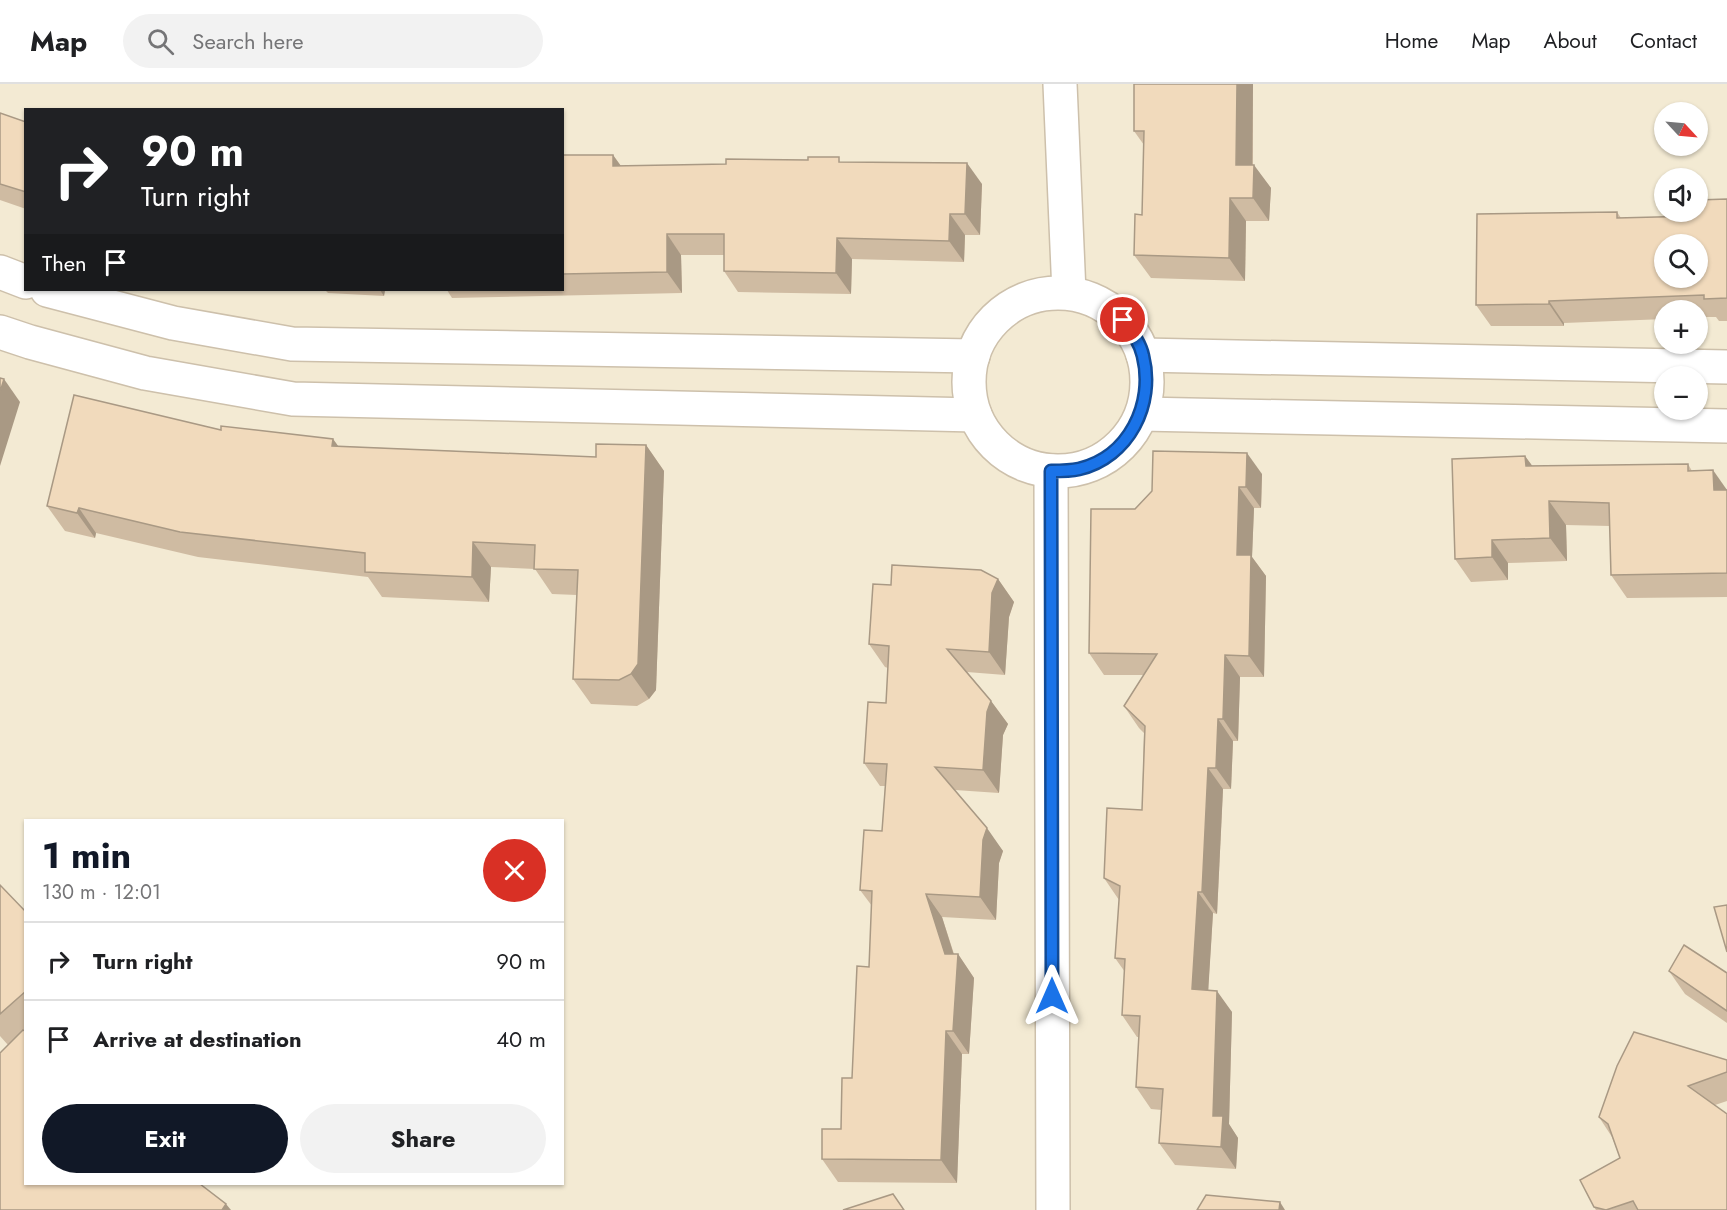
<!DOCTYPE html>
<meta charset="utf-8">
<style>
body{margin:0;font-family:Jost,sans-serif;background:#f2f2f2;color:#202124;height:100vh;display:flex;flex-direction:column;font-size:22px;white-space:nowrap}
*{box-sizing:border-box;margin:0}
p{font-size:20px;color:#757577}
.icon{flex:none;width:33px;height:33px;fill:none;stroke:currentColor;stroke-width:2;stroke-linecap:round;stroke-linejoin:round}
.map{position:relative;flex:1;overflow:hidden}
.panel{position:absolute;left:24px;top:735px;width:540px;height:366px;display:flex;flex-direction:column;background:#fff;border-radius:0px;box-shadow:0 2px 4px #0004}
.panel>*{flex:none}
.banner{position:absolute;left:24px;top:24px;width:540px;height:183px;border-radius:0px;box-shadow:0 2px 4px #0004;background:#202124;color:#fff;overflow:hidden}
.needle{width:39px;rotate:116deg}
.controls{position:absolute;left:1654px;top:18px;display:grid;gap:12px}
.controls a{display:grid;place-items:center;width:54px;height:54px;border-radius:50%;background:#fff;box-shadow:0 2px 4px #0004;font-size:30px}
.pin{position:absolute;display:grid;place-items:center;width:51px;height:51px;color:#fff;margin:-26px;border:3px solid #fff;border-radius:50%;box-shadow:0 2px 6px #0007}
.me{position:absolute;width:66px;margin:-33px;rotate:0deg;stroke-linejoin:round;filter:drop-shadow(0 0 4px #0008)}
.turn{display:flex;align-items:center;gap:21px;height:126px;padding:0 18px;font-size:27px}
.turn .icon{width:78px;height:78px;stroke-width:2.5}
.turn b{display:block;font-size:42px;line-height:51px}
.then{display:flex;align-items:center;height:57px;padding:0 18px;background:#0003;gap:12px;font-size:22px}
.round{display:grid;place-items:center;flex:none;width:63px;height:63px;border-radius:32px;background:#f2f2f2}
.head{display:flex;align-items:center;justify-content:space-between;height:102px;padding:0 18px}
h1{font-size:36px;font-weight:700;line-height:45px;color:#111827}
.primary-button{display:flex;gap:12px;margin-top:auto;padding:12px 18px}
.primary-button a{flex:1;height:69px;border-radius:36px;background:#111827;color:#fff;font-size:24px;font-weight:700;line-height:69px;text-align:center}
.primary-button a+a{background:#f2f2f2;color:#202124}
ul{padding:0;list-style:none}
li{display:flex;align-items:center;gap:18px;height:78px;padding:0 18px;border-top:2px solid #e0e0e0}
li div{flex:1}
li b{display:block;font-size:22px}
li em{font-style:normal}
header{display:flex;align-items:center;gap:36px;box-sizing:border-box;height:84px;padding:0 30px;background:#fff;border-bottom:2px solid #e0e0e0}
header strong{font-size:28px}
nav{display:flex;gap:33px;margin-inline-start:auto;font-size:21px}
.search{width:420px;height:54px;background:#f2f2f2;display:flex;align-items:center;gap:15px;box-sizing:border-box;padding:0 21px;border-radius:33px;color:#757577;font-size:22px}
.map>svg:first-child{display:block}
</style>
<header>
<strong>Map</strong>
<div class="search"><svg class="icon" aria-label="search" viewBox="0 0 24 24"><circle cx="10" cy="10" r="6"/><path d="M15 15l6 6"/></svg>Search here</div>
<nav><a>Home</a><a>Map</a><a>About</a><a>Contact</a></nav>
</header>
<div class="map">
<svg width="1727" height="1126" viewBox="0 0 1727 1126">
<rect width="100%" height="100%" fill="#fcf7e4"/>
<path fill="#f3ead3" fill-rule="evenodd" d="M0,0H1727V1126H0ZM26,26H562V206H26ZM1665,28H1698V62H1665ZM1665,94H1698V128H1665ZM1665,160H1698V194H1665ZM1665,226H1698V260H1665ZM1665,292H1698V326H1665ZM26,736H562V1100H26Z"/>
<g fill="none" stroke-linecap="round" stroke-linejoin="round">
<defs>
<g id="minor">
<polyline points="1060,0 1069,209"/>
<polyline points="0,188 26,198"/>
<polyline points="47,206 173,239 292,260 973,272"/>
<circle cx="1058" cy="298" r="89"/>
<polyline points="0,248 30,258 145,289 293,315 975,331"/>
<polyline points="1143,271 1727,283"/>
<polyline points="1142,330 1727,342"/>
<polyline points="1051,387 1053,1126"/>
</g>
</defs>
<use href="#minor" stroke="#cdc0ab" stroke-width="36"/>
<use href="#minor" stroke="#fff" stroke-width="33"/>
</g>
<g fill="#cfbba2">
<polygon points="1253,0 1253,81 1271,104 1269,137 1246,137 1245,197 1151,194 1134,171 1142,131 1144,61 1134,47"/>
<polygon points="0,29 26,38 26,125 0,116"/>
<polygon points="562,71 613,71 621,82 842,78 982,100 980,151 965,151 964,178 852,175 851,210 738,208 724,187 724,171 681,171 682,209 452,214 447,206 562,206"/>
<polygon points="1727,115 1727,237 1719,237 1716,233 1698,233 1698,226 1665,226 1665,235 1564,239 1564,242 1491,242 1476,221 1617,128 1621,134 1696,132"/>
<polygon points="325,206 385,206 384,212 328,209"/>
<polygon points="221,346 333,355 338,362 596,373 646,361 664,387 656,606 649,615 637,622 591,620 573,595 577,511 552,510 535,485 491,483 489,518 382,513 368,493 198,473 96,449 95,454 65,447 47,422"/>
<polygon points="1525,372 1532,382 1688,380 1692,387 1727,406 1727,513 1627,514 1611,491 1610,442 1566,441 1567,477 1508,479 1508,496 1471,498 1455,475"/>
<polygon points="1262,390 1261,424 1254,424 1252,473 1266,492 1264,593 1240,593 1238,657 1233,657 1231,705 1223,705 1217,830 1213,829 1208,906 1232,928 1229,1040 1238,1054 1236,1085 1175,1081 1159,1059 1162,1026 1151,1025 1136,1003 1139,953 1137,953 1122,931 1125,888 1115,874 1119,816 1104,794 1142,726 1144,649 1139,644 1124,622 1144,591 1104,591 1089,569 1135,425"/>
<polygon points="998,495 1014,518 1009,533 1005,591 967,588 991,617 1008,640 1003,651 999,709 955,706 1003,767 999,779 996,836 942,833 954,870 958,870 974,894 969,970 962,970 957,1099 838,1098 822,1075 841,1045 852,994 869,883 872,822 860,806 882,747 885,702 880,702 864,679 886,619 888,584 885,583 869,560 891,501"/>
<polygon points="0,801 26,828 26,945 24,946 0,1126 8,961 0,952"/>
<polygon points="1669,887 1727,889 1727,939 1685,910"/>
<polygon points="1727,976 1727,1017 1715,1021 1727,1126 1596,1126 1594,1123 1620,1074 1612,1053 1599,1033"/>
</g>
<g fill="#a99984">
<polygon points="1237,0 1253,0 1252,104 1236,81"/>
<polygon points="613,71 628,92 613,82"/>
<polygon points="967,79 982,100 980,151 965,130"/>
<polygon points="1254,81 1271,104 1269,137 1253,114"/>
<polygon points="1230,114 1246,137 1245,197 1229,174"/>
<polygon points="950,130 965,151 964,178 949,157"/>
<polygon points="667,150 681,171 682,209 667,188"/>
<polygon points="837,154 852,175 851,210 836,189"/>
<polygon points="380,206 385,206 384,212"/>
<polygon points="1549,217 1564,239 1564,242 1549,220"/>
<polygon points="4,295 20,318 0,382 0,308"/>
<polygon points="333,355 351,380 332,362"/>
<polygon points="646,361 664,387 656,606 649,615 631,590"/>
<polygon points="1247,369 1262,390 1261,424 1246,403"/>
<polygon points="1525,372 1542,395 1526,382"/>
<polygon points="1713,386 1727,406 1714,406"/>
<polygon points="1239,403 1254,424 1252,473 1266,492 1264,593 1249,572 1237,471"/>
<polygon points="1549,417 1566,441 1567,477 1550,454"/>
<polygon points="79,424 96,449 95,454 77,429"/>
<polygon points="1492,456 1508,479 1508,496 1492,473"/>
<polygon points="473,458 491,483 489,518 472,493"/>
<polygon points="998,495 1014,518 1009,533 1005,591 989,568 992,509"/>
<polygon points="1225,571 1240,593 1238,657 1223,635"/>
<polygon points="991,617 1008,640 1003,651 999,709 983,686 987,628"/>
<polygon points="1218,635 1233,657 1231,705 1216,684"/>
<polygon points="1208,684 1223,705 1217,830 1202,808"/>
<polygon points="987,744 1003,767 999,779 996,836 980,813 983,756"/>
<polygon points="1198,808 1213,829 1207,927 1192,905"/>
<polygon points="926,810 942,833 957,881 958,870 974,894 969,970 953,947 945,870"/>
<polygon points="1217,907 1232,928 1229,1040 1238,1054 1236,1085 1221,1063 1213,1032"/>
<polygon points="946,947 962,970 957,1099 941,1076"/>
<polygon points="1280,1118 1285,1126 1279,1126"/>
<polygon points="226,1120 231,1126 222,1126"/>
</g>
<g fill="#f1dabc" stroke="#a99984" stroke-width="1.5" fill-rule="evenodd">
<polygon points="1134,0 1237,0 1236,81 1254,81 1253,114 1230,114 1229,174 1134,171 1135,130 1142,131 1144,47 1134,47"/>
<polygon points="0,29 26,38 26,108 0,100"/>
<polygon points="562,71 613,71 613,82 726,80 726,75 808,76 808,73 839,73 839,78 967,79 965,130 950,130 949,157 837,154 836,189 724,187 724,150 667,150 667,188 562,190"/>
<path d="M1727,115V214L1704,215V211L1549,217V220L1476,221L1477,130L1617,128V134L1696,132V128H1698V116ZM1665,160H1698V194H1665Z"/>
<polygon points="0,294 4,295 0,308"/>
<polygon points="74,311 221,346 221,342 333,355 332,362 596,373 596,360 646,361 638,580 631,590 619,596 573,595 578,486 534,485 535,461 473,458 472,493 365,488 365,469 180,448 79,424 77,429 47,422"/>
<polygon points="1153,367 1247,369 1246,403 1239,403 1237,471 1251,471 1249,572 1225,571 1223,635 1218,635 1216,684 1208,684 1202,808 1198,808 1192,905 1217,907 1213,1032 1223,1032 1221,1063 1159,1059 1163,1005 1136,1003 1140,932 1122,931 1125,875 1115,874 1120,802 1104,794 1107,724 1142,726 1145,642 1124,622 1157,570 1089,569 1091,425 1135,425 1152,407"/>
<polygon points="1525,372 1526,382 1688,380 1688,387 1713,386 1714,406 1727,406 1727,489 1611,491 1609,419 1549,417 1550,454 1492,456 1492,473 1455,475 1452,375"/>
<polygon points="892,481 981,486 998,495 992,509 989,568 947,565 991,617 987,628 983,686 935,683 987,744 983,756 980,813 926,810 945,870 958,870 953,947 946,947 941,1076 822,1075 822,1045 841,1045 842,994 852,994 857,882 869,883 872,807 860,806 864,746 882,747 887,680 864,679 868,618 886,619 889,562 869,560 873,500 891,501"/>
<polygon points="0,801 26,828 26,907 0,930"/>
<polygon points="1727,821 1727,868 1714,823"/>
<polygon points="1684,861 1727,889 1727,927 1669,887"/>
<polygon points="23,946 26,948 26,1100 200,1100 226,1120 222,1126 0,1126 0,969"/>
<polygon points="1634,948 1727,976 1727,988 1688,1002 1727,1030 1727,1126 1638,1126 1633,1117 1606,1126 1594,1123 1580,1096 1620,1074 1608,1040 1599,1033 1617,982"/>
<polygon points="893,1110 904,1126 843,1126"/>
<polygon points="1206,1111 1280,1118 1279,1126 1197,1126"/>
</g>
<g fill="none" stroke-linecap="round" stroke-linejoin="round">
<defs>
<path id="route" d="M1052,912L1051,387C1060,387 1070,387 1079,385C1129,373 1155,320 1143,272C1140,258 1131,247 1123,236"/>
</defs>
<use href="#route" stroke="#114b97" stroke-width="15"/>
<use href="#route" stroke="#1a73e8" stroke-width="10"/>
</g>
</svg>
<div class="controls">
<a><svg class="needle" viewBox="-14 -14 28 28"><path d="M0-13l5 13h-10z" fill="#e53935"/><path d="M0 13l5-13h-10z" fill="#757577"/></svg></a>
<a><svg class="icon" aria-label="sound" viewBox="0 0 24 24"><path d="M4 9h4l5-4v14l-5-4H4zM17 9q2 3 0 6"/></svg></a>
<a><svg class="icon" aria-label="search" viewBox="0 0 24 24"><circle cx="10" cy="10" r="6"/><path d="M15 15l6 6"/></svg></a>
<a>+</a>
<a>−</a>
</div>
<div class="pin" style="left:1123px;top:236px;background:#d93025"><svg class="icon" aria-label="arrive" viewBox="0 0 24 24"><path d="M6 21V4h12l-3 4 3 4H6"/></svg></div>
<svg class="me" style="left:1052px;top:912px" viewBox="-20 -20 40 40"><path d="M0-17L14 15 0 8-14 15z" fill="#1a73e8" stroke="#fff" stroke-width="4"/></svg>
<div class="banner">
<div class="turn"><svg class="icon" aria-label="right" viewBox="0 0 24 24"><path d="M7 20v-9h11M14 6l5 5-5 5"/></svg><div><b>90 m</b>Turn right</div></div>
<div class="then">Then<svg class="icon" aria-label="arrive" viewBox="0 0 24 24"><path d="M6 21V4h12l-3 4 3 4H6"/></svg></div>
</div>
<section class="panel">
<div class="head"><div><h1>1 min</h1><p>130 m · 12:01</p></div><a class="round" style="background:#d93025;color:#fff"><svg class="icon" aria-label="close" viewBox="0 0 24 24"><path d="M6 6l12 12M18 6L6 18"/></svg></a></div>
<ul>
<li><svg class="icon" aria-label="right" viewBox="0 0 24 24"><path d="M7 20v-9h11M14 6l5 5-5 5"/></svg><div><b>Turn right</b></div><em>90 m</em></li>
<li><svg class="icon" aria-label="arrive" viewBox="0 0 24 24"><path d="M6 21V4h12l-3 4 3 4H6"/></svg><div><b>Arrive at destination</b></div><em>40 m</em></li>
</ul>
<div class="primary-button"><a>Exit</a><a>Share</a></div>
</section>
</div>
